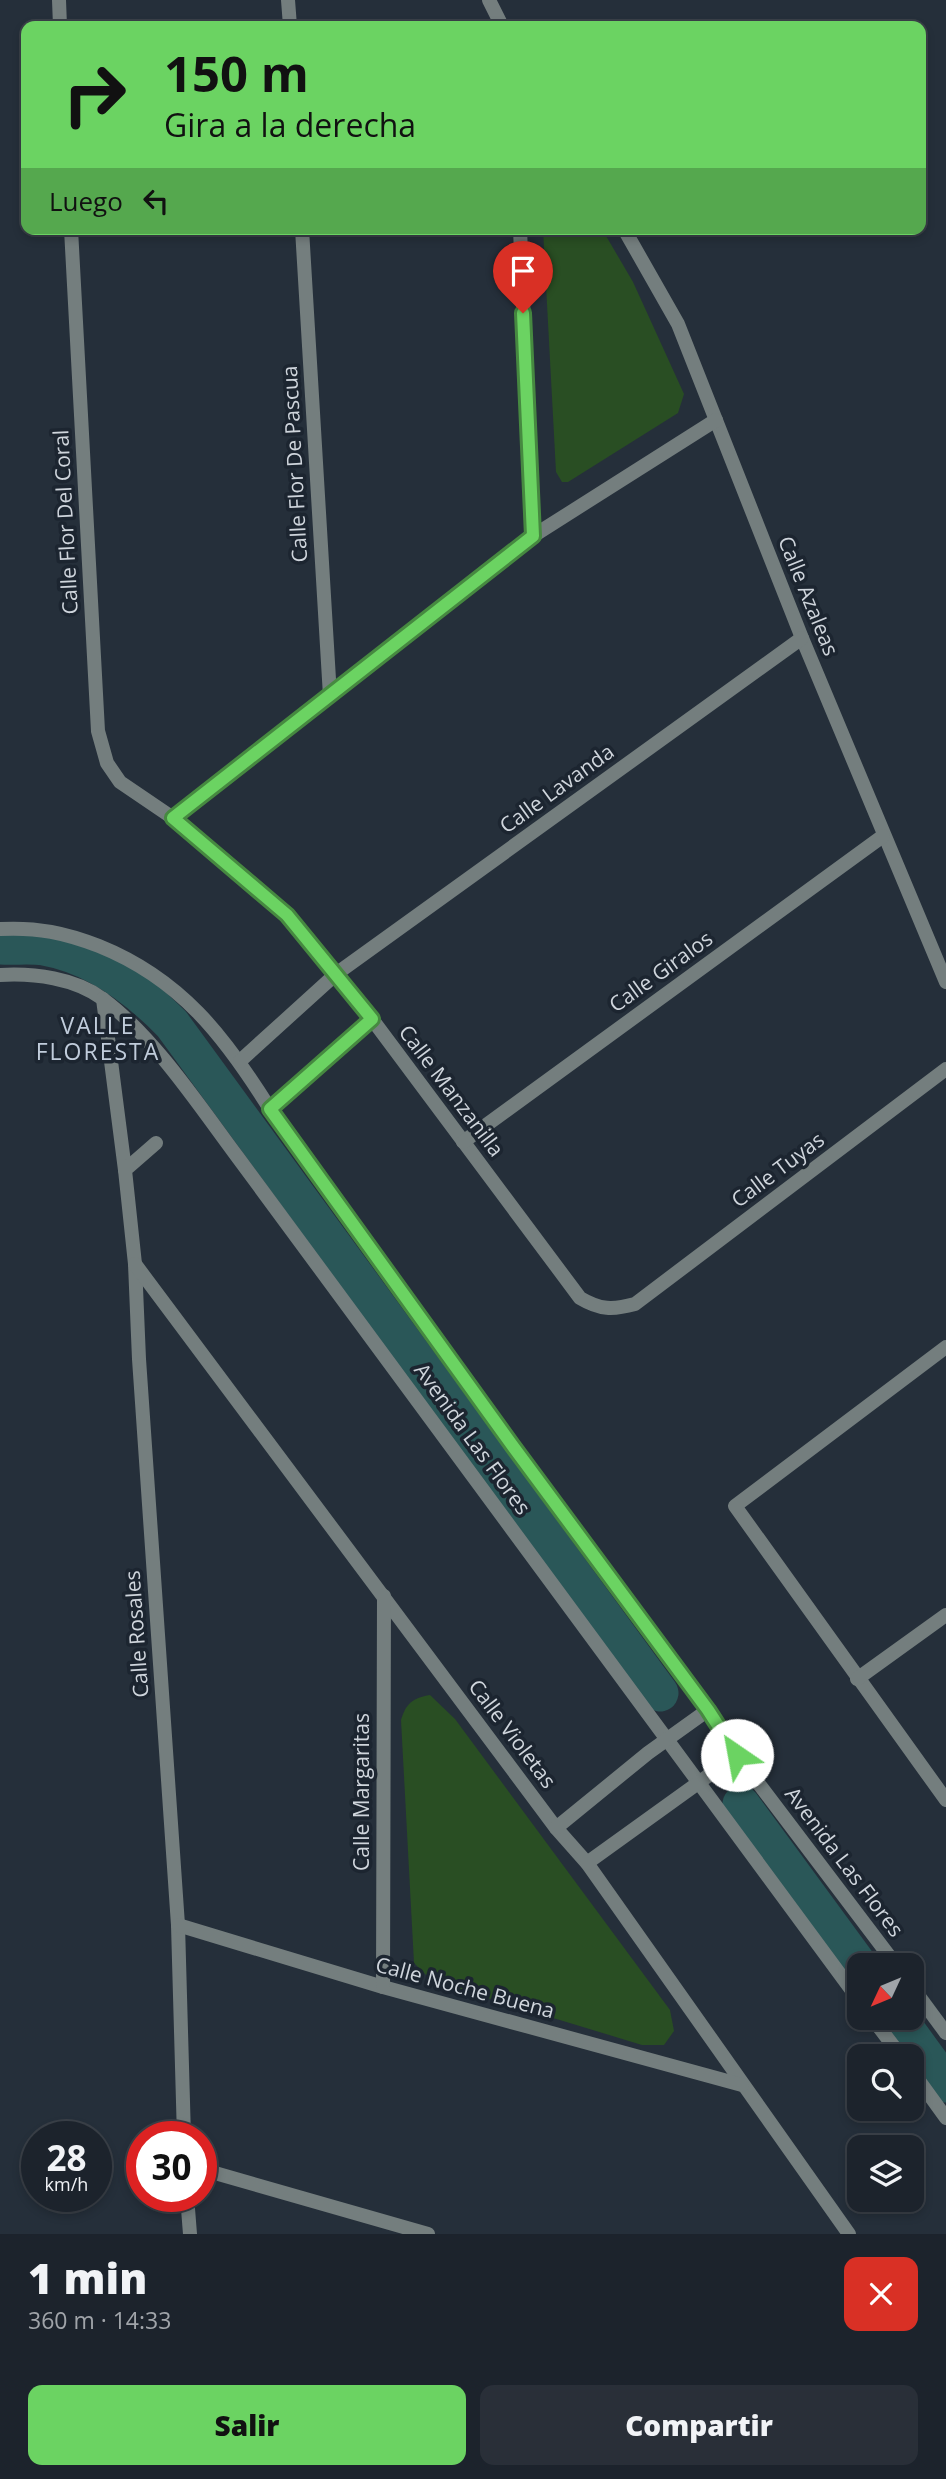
<!DOCTYPE html>
<html lang="es">
<meta charset="utf-8">
<style>
body{margin:0;font-family:"Open Sans",sans-serif;background:#292f38;color:#f1f3f6;height:100vh;display:flex;flex-direction:column;font-size:26px;white-space:nowrap}
*{box-sizing:border-box;margin:0}
p{font-size:23px;color:#a0a4a9}
.icon{flex:none;width:38px;height:38px;fill:none;stroke:currentColor;stroke-width:2;stroke-linecap:round;stroke-linejoin:round}
.map{position:relative;height:2234px;overflow:hidden}
.side{display:flex;flex-direction:column;background:#1c232c;flex:1}
.side>*{flex:none}
.hud{position:absolute;left:21px;top:21px;width:905px;height:214px;border-radius:14px;box-shadow:0 4px 10px #0003,0 0 0 2px #3a4048;background:#6bd362;color:#111;overflow:hidden}
.needle{width:46px;rotate:226deg}
.tools{position:absolute;left:847px;top:1953px;display:grid;gap:14px}
.tools a{display:grid;place-items:center;width:77px;height:77px;border-radius:14px;background:#1c232c;box-shadow:0 4px 10px #0003,0 0 0 2px #3a4048;font-size:35px}
.speed{position:absolute;left:21px;top:2121px;display:flex;gap:14px;font-size:35px;font-weight:700;text-align:center}
.speed>*{display:grid;place-content:center;width:91px;height:91px;border-radius:50%;background:#1c232c;box-shadow:0 4px 10px #0003,0 0 0 2px #3a4048;line-height:1}
.speed small{font-size:18px;font-weight:400}
.speed .limit{border:10px solid #d22;background:#fff;color:#111}
.pin{position:absolute;display:grid;place-items:center;width:60px;height:60px;color:#fff;margin:-72px -30px;border-radius:50% 50% 50% 0;rotate:-45deg;box-shadow:0 0 7px #0007}
.pin .icon{rotate:45deg}
.me{position:absolute;width:77px;margin:-38px;rotate:327deg;stroke-linejoin:round;filter:drop-shadow(0 0 5px #0008)}
.turn{display:flex;align-items:center;gap:24px;height:147px;padding:0 28px;font-size:32px}
.turn .icon{width:91px;height:91px;stroke-width:2.5}
.turn b{display:block;font-size:49px;line-height:60px}
.then{display:flex;align-items:center;height:66px;padding:0 28px;background:#0003;gap:14px;font-size:26px}
.round{display:grid;place-items:center;flex:none;width:74px;height:74px;border-radius:14px;background:#292f38}
.summary{display:flex;align-items:center;justify-content:space-between;height:119px;padding:0 28px}
h1{font-size:42px;font-weight:800;line-height:52px}
.button{display:flex;gap:14px;margin-top:auto;padding:14px 28px}
.button a{flex:1;height:80px;border-radius:14px;background:#6bd362;color:#111;font-size:28px;font-weight:800;line-height:80px;text-align:center}
.button a+a{background:#292f38;color:#f1f3f6}
.map>svg:first-child{display:block}
</style>
<div class="map">
<svg width="946" height="2234" viewBox="0 0 946 2234">
<rect width="100%" height="100%" fill="#252f3a"/>
<g fill="#294e23">
<polygon points="543,229 602,229 633,282 684,394 678,413 568,482 562,482 556,472"/>
<path d="M430,1695L455,1719L670,2010L674,2031L664,2045H642L432,1981L414,1963L401,1720C406,1703 413,1698 430,1695Z"/>
</g>
<g fill="none" stroke-linecap="round" stroke-linejoin="round">
<g stroke="#2a5758" stroke-width="37">
<path d="M0,946C14,947 30,945 44,947C95,956 137,988 172,1024L660,1693"/>
<polyline points="741,1804 859,1965"/>
<polyline points="898,2018 946,2084"/>
</g>
<g stroke="#747e7e" stroke-width="14">
<polyline points="59,0 60,26"/>
<polyline points="288,0 290,26"/>
<polyline points="489,0 502,26"/>
<path d="M71,229L98,731L107,763L120,782L173,818L287,915L372,1019L580,1298C600,1310 613,1310 635,1304L946,1069"/>
<polyline points="302,229 330,696"/>
<polyline points="520,229 533,536"/>
<polyline points="624,229 678,324 802,638 946,982"/>
<polyline points="173,818 533,536 716,420"/>
<path d="M0,929C38,927 65,933 99,946C181,979 225,1037 270,1109L512,1445L708,1710L737,1755L896,1965"/>
<path d="M0,975C34,973 75,978 103,999C155,1038 200,1107 239,1159L859,2000"/>
<polyline points="103,999 125,1170"/>
<polyline points="240,1061 336,974 802,638"/>
<polyline points="270,1109 372,1019"/>
<polyline points="463,1142 883,836"/>
<polyline points="156,1143 125,1170 135,1264 139,1359 178,1925 184,2137"/>
<polyline points="135,1264 556,1828 587,1863 849,2234"/>
<polyline points="946,1347 735,1506 946,1800"/>
<polyline points="857,1679 946,1615"/>
<polyline points="556,1828 648,1753 708,1710"/>
<polyline points="587,1863 737,1755"/>
<polyline points="178,1925 383,1987 742,2085"/>
<polyline points="383,1987 384,1596"/>
<polyline points="912,1987 946,2033"/>
<polyline points="872,2018 901,2056"/>
<polyline points="912,2071 946,2118"/>
<polyline points="201,2169 428,2234"/>
<polyline points="187,2196 190,2234"/>
</g>
</g>
<g fill="none" stroke-linecap="round" stroke-linejoin="round">
<defs>
<polyline id="route" points="523,313 533,536 173,818 287,915 372,1019 270,1109 512,1445 708,1710 737,1755"/>
</defs>
<use href="#route" stroke="#468940" stroke-width="18"/>
<use href="#route" stroke="#6bd362" stroke-width="12"/>
</g>
<g text-anchor="middle" stroke-width="7" stroke-linejoin="round" paint-order="stroke">
<g font-size="21" fill="#cfd5dc" stroke="#1c2530">
<text transform="translate(295 464) rotate(-93)" y="7">Calle Flor De Pascua</text>
<text transform="translate(66 522) rotate(-93)" y="7">Calle Flor Del Coral</text>
<text transform="translate(808 596) rotate(68)" y="7">Calle Azaleas</text>
<text transform="translate(557 789) rotate(-36)" y="7">Calle Lavanda</text>
<text transform="translate(661 972) rotate(-36)" y="7">Calle Giralos</text>
<text transform="translate(451 1091) rotate(53)" y="7">Calle Manzanilla</text>
<text transform="translate(778 1170) rotate(-37)" y="7">Calle Tuyas</text>
<text transform="translate(472 1439) rotate(54)" y="7">Avenida Las Flores</text>
<text transform="translate(137 1634) rotate(-94)" y="7">Calle Rosales</text>
<text transform="translate(512 1734) rotate(53)" y="7">Calle Violetas</text>
<text transform="translate(362 1792) rotate(-90)" y="7">Calle Margaritas</text>
<text transform="translate(844 1862) rotate(53)" y="7">Avenida Las Flores</text>
<text transform="translate(465 1988) rotate(15)" y="7">Calle Noche Buena</text>
</g>
<g font-size="23" letter-spacing="2" fill="#c0ccdb" stroke="#1c2530">
<text x="98" y="1034">VALLE<tspan x="98" dy="26">FLORESTA</tspan></text>
</g>
</g>
</svg>
<div class="tools">
<a><svg class="needle" viewBox="-14 -14 28 28"><path d="M0-13l5 13h-10z" fill="#e53935"/><path d="M0 13l5-13h-10z" fill="#a0a4a9"/></svg></a>
<a><svg class="icon" aria-label="search" viewBox="0 0 24 24"><circle cx="10" cy="10" r="6"/><path d="M15 15l6 6"/></svg></a>
<a><svg class="icon" aria-label="layers" viewBox="0 0 24 24"><path d="M12 4l9 5-9 5-9-5zM3 14l9 5 9-5"/></svg></a>
</div>
<div class="speed"><div>28<small>km/h</small></div><div class="limit">30</div></div>
<div class="pin" style="left:523px;top:313px;background:#d93025"><svg class="icon" aria-label="arrive" viewBox="0 0 24 24"><path d="M6 21V4h12l-3 4 3 4H6"/></svg></div>
<svg class="me" style="left:737px;top:1755px" viewBox="-20 -20 40 40"><circle r="19" fill="#fff"/><path d="M0-13L10 11 0 6-10 11z" fill="#6bd362"/></svg>
<div class="hud">
<div class="turn"><svg class="icon" aria-label="right" viewBox="0 0 24 24"><path d="M7 20v-9h11M14 6l5 5-5 5"/></svg><div><b>150 m</b>Gira a la derecha</div></div>
<div class="then">Luego<svg class="icon" aria-label="left" viewBox="0 0 24 24"><path d="M17 20v-9H6M10 6l-5 5 5 5"/></svg></div>
</div>
</div>
<section class="side">
<div class="summary"><div><h1>1 min</h1><p>360 m · 14:33</p></div><a class="round" style="background:#d93025;color:#fff"><svg class="icon" aria-label="close" viewBox="0 0 24 24"><path d="M6 6l12 12M18 6L6 18"/></svg></a></div>
<div class="button"><a>Salir</a><a>Compartir</a></div>
</section>
